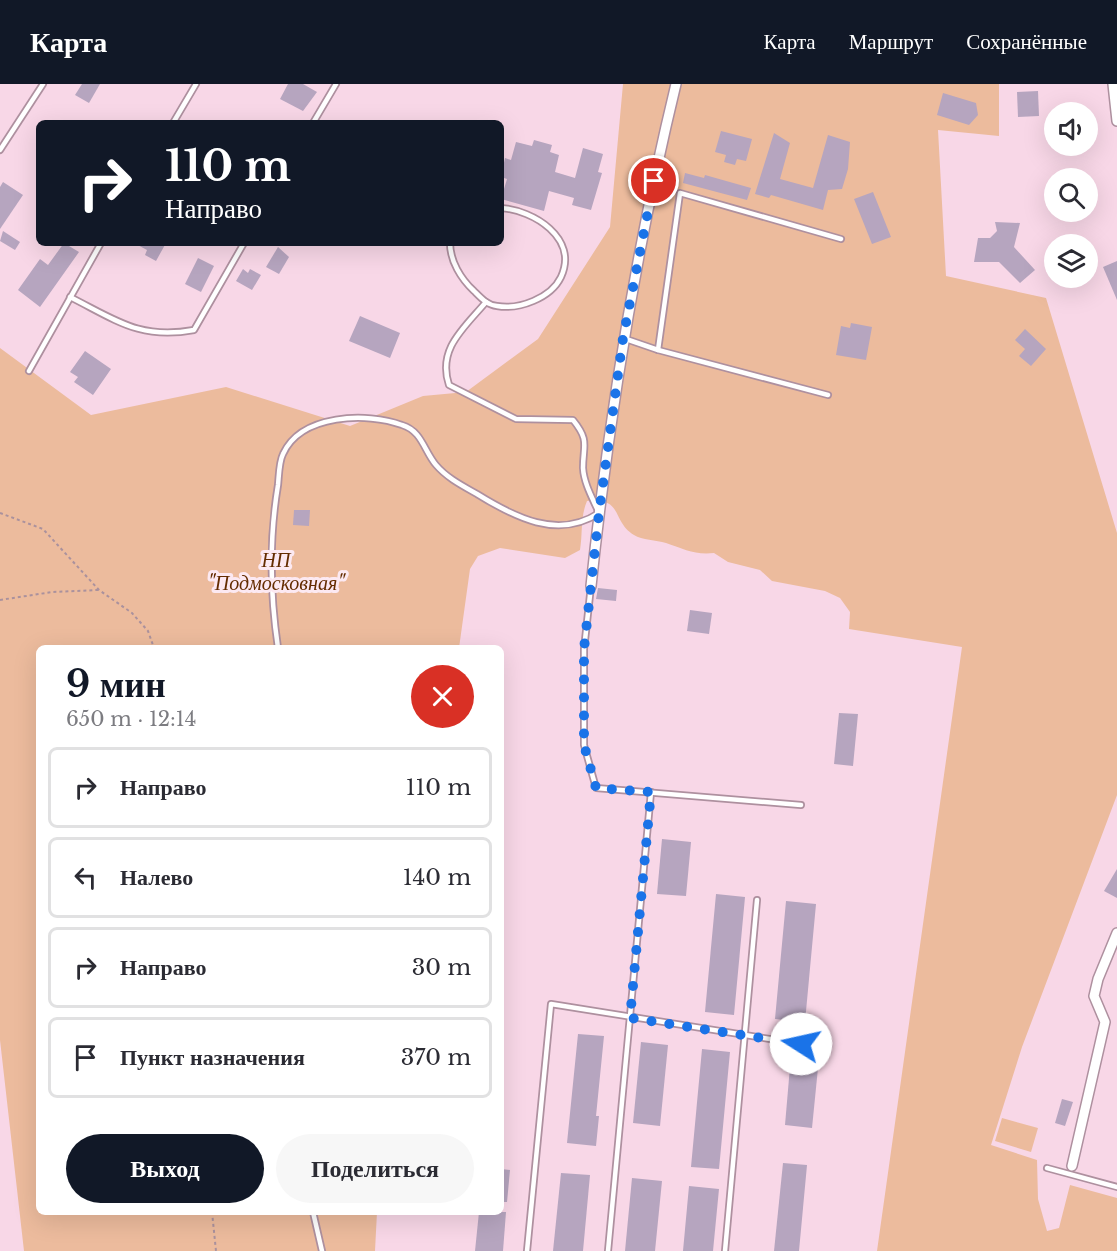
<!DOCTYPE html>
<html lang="ru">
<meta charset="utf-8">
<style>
body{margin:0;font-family:"Libre Baskerville",serif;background:#f7f7f7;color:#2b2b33;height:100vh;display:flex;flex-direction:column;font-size:22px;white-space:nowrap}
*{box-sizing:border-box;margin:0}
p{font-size:20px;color:#7c7c81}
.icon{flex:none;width:33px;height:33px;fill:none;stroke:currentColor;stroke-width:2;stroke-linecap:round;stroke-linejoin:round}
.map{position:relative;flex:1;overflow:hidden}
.side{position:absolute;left:36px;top:561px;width:468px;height:570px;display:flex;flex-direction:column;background:#fff;border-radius:9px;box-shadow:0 6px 24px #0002}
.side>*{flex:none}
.top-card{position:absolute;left:36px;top:36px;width:468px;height:126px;border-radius:9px;box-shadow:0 6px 24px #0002;background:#111827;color:#fff;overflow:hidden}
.fabs{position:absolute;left:1044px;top:18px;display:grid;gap:12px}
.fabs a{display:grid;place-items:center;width:54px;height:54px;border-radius:50%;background:#fff;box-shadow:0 6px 24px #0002;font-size:30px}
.pin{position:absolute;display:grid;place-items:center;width:51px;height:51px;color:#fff;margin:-26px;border:3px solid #fff;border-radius:50%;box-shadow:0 2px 6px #0007}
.me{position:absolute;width:66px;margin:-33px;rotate:280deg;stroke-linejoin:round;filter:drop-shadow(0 0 4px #0008)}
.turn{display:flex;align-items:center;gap:21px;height:126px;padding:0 30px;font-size:27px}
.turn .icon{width:78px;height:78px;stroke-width:2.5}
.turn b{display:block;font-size:42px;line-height:51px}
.round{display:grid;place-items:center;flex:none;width:63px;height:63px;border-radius:32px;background:#f7f7f7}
.overview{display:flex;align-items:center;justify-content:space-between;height:102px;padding:0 30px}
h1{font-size:36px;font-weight:700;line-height:45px;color:#111827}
.cta{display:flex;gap:12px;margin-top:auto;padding:12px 30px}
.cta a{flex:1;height:69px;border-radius:36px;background:#111827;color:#fff;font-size:24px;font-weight:700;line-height:69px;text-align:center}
.cta a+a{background:#f7f7f7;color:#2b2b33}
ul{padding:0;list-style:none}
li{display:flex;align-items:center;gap:18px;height:81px;margin:0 12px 9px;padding:0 18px;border:3px solid #e1e1e2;border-radius:9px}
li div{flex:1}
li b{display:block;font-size:22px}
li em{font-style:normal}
header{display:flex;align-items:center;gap:36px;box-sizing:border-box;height:84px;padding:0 30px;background:#111827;color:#fff}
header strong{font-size:28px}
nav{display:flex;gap:33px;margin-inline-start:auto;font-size:21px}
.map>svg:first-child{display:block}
</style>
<header>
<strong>Карта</strong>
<nav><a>Карта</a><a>Маршрут</a><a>Сохранённые</a></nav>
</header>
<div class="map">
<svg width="1117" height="1167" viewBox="0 0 1117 1167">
<rect width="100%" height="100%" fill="#f8d7e7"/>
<g fill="#ecbb9d">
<path d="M623,0H999V52L938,46L946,192L1046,214L1117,449V711L1022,963L991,1061L1037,1076L1038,1115L1047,1147L1059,1144L1070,1101L1117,1114V1167H877L962,563L849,545L850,528L840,514L825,507L772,497L760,486L728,478L714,469C694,471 684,465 666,459C656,456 642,456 634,451C611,437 624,413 587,417C580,434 583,448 580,466L565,474L500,464L478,472L470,485L459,564H39V1128H377L375,1167H24L0,956V264L91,331L226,303L350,342L423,312L466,308L538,255L610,143Z"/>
<polygon points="1002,1034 1038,1044 1031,1068 995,1057"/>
</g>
<g fill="#b6a5bf">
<polygon points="82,0 100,0 89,19 75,11"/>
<polygon points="288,0 303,0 317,8 303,27 280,15"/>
<polygon points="1038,7 1039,32 1018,33 1017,8"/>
<polygon points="943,9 976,19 978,31 969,41 937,31"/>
<polygon points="721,47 752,55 746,77 737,75 735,81 724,78 726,71 715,68"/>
<polygon points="774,49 790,59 780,95 813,104 828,51 850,58 848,85 842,105 828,106 823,126 771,111 769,114 755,110"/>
<polygon points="534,56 552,61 550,68 559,71 555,88 575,94 583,64 603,70 598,88 602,89 591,126 572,121 574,114 549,107 544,127 501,115 507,95 501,93 505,74 511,76 516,58 532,62"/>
<polygon points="685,89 704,94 705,91 751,104 747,116 683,99"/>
<polygon points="3,98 23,111 0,145 0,103"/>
<polygon points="873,108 891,153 872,160 854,115"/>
<polygon points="995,138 1020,139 1014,163 1035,186 1020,199 999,178 974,178 978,154 990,154 997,147"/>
<polygon points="3,147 20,158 15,166 0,157"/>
<polygon points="64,159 79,168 40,223 18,206 40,175 48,181"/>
<polygon points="134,159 166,159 156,177 145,171 147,166"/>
<polygon points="278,163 289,173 279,190 266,183"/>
<polygon points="198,174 214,182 201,208 185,200"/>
<polygon points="1117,177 1117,216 1103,183"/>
<polygon points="243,185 248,189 250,185 261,191 252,206 236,197"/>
<polygon points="360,232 400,249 390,274 349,257"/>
<polygon points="851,239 872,243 866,276 836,271 841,242 850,244"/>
<polygon points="1025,245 1046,265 1031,282 1019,272 1025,265 1015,256"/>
<polygon points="85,267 111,285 93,311 74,298 78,293 70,288"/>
<polygon points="294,426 310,426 309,442 293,441"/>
<polygon points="598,504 617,506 616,517 596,515"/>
<polygon points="690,526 712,529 709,550 687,547"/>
<polygon points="839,629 858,630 853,682 834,680"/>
<polygon points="662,755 691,758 686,812 657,810"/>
<polygon points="1117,785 1117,814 1104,807"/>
<polygon points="716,810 745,813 734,931 705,928"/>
<polygon points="786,817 816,820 805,938 775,935"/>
<polygon points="578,950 604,952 596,1032 599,1032 596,1062 567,1059"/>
<polygon points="641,958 668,961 660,1042 633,1039"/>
<polygon points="702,965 730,968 719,1085 691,1083"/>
<polygon points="791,971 819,974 812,1044 785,1041"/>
<polygon points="1062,1015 1073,1018 1065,1042 1055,1039"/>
<polygon points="783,1079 807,1081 799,1167 774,1167"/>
<polygon points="501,1085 510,1086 507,1118 501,1118"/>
<polygon points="561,1089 590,1091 583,1167 553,1167"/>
<polygon points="632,1094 662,1097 655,1167 625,1167"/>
<polygon points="689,1102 719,1105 713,1167 683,1167"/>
<polygon points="479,1128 506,1128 503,1167 475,1167"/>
</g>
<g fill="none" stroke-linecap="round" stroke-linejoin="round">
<defs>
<g id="lane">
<polyline points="173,39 196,0"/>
<polyline points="313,39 336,0"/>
<polyline points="0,66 43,0"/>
<path d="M450,159C450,177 461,195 474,207C481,214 487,221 497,222C519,226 551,214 561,193C579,154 533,126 501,124"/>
<path d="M70,213C116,236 140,256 194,246L244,159"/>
<polyline points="623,254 658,266 828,311"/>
<polyline points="658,266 680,109 841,155"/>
<polyline points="29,287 101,159"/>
<polyline points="591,502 584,565 584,661 596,704 801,721"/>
<path d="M278,564C270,510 269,455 278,401C279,391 279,378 283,370C301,330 367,328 402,341C422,347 424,367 436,381C447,394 463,402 477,410C514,433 558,456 599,429C593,415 584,400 583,384C583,361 590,357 573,336L516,335L449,301C437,265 464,244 486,218"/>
<polyline points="1047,1084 1117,1103"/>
<polyline points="313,1128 322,1167"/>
<polyline points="527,1167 551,920 820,963"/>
<polyline points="608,1167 651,708"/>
<polyline points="725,1167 757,816"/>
</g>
<g id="street">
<polyline points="1113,0 1117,37"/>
<path d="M591,502C609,332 636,165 676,0"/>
<polyline points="1072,1082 1105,938 1094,912 1098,895 1117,849"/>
</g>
</defs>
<use href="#lane" stroke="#ae909f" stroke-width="8"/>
<use href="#street" stroke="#ae909f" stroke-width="12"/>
<g stroke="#aa919d" stroke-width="2" stroke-dasharray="3 3" stroke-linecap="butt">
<polyline points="0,429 43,445 99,506 132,529 148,547 154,564"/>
<polyline points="0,516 52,508 98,506"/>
<polyline points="212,1128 216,1167"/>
</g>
<use href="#lane" stroke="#fff" stroke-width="4.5"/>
<use href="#street" stroke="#fff" stroke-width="9"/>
</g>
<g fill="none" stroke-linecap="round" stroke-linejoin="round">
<polyline stroke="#1a73e8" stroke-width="10" stroke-dasharray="0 18" points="654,97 623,254 599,429 584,565 584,661 596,704 651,708 630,934 801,960"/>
</g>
<g text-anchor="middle" stroke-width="6" stroke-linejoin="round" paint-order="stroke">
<g font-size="20" font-style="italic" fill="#642c00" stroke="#fce9f2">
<text x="276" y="483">НП<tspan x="276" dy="23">"Подмосковная"</tspan></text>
</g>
</g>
</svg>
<div class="fabs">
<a><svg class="icon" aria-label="sound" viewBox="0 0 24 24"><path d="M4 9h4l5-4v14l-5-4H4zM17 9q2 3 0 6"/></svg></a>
<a><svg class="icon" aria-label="search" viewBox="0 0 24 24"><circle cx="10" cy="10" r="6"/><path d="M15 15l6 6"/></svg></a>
<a><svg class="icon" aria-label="layers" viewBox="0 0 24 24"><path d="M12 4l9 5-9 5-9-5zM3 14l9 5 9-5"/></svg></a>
</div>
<div class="pin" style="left:654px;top:97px;background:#d93025"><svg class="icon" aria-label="arrive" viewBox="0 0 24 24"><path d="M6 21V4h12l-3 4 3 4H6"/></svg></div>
<svg class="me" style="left:801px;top:960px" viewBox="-20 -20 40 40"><circle r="19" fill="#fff"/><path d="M0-13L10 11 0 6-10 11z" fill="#1a73e8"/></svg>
<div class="top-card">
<div class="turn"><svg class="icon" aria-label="right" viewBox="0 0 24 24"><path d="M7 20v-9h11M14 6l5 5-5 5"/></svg><div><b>110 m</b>Направо</div></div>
</div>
<section class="side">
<div class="overview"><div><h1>9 мин</h1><p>650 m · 12:14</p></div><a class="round" style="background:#d93025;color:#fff"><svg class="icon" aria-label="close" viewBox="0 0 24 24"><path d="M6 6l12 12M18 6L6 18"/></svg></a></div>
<ul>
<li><svg class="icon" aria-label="right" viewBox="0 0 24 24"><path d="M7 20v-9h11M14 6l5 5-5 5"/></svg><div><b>Направо</b></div><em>110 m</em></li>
<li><svg class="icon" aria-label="left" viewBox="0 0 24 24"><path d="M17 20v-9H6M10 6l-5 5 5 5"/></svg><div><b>Налево</b></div><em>140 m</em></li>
<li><svg class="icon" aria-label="right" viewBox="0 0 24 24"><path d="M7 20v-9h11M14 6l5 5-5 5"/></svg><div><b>Направо</b></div><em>30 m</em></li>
<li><svg class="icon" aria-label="arrive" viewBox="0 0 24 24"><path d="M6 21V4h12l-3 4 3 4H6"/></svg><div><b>Пункт назначения</b></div><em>370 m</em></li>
</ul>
<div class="cta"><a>Выход</a><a>Поделиться</a></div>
</section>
</div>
